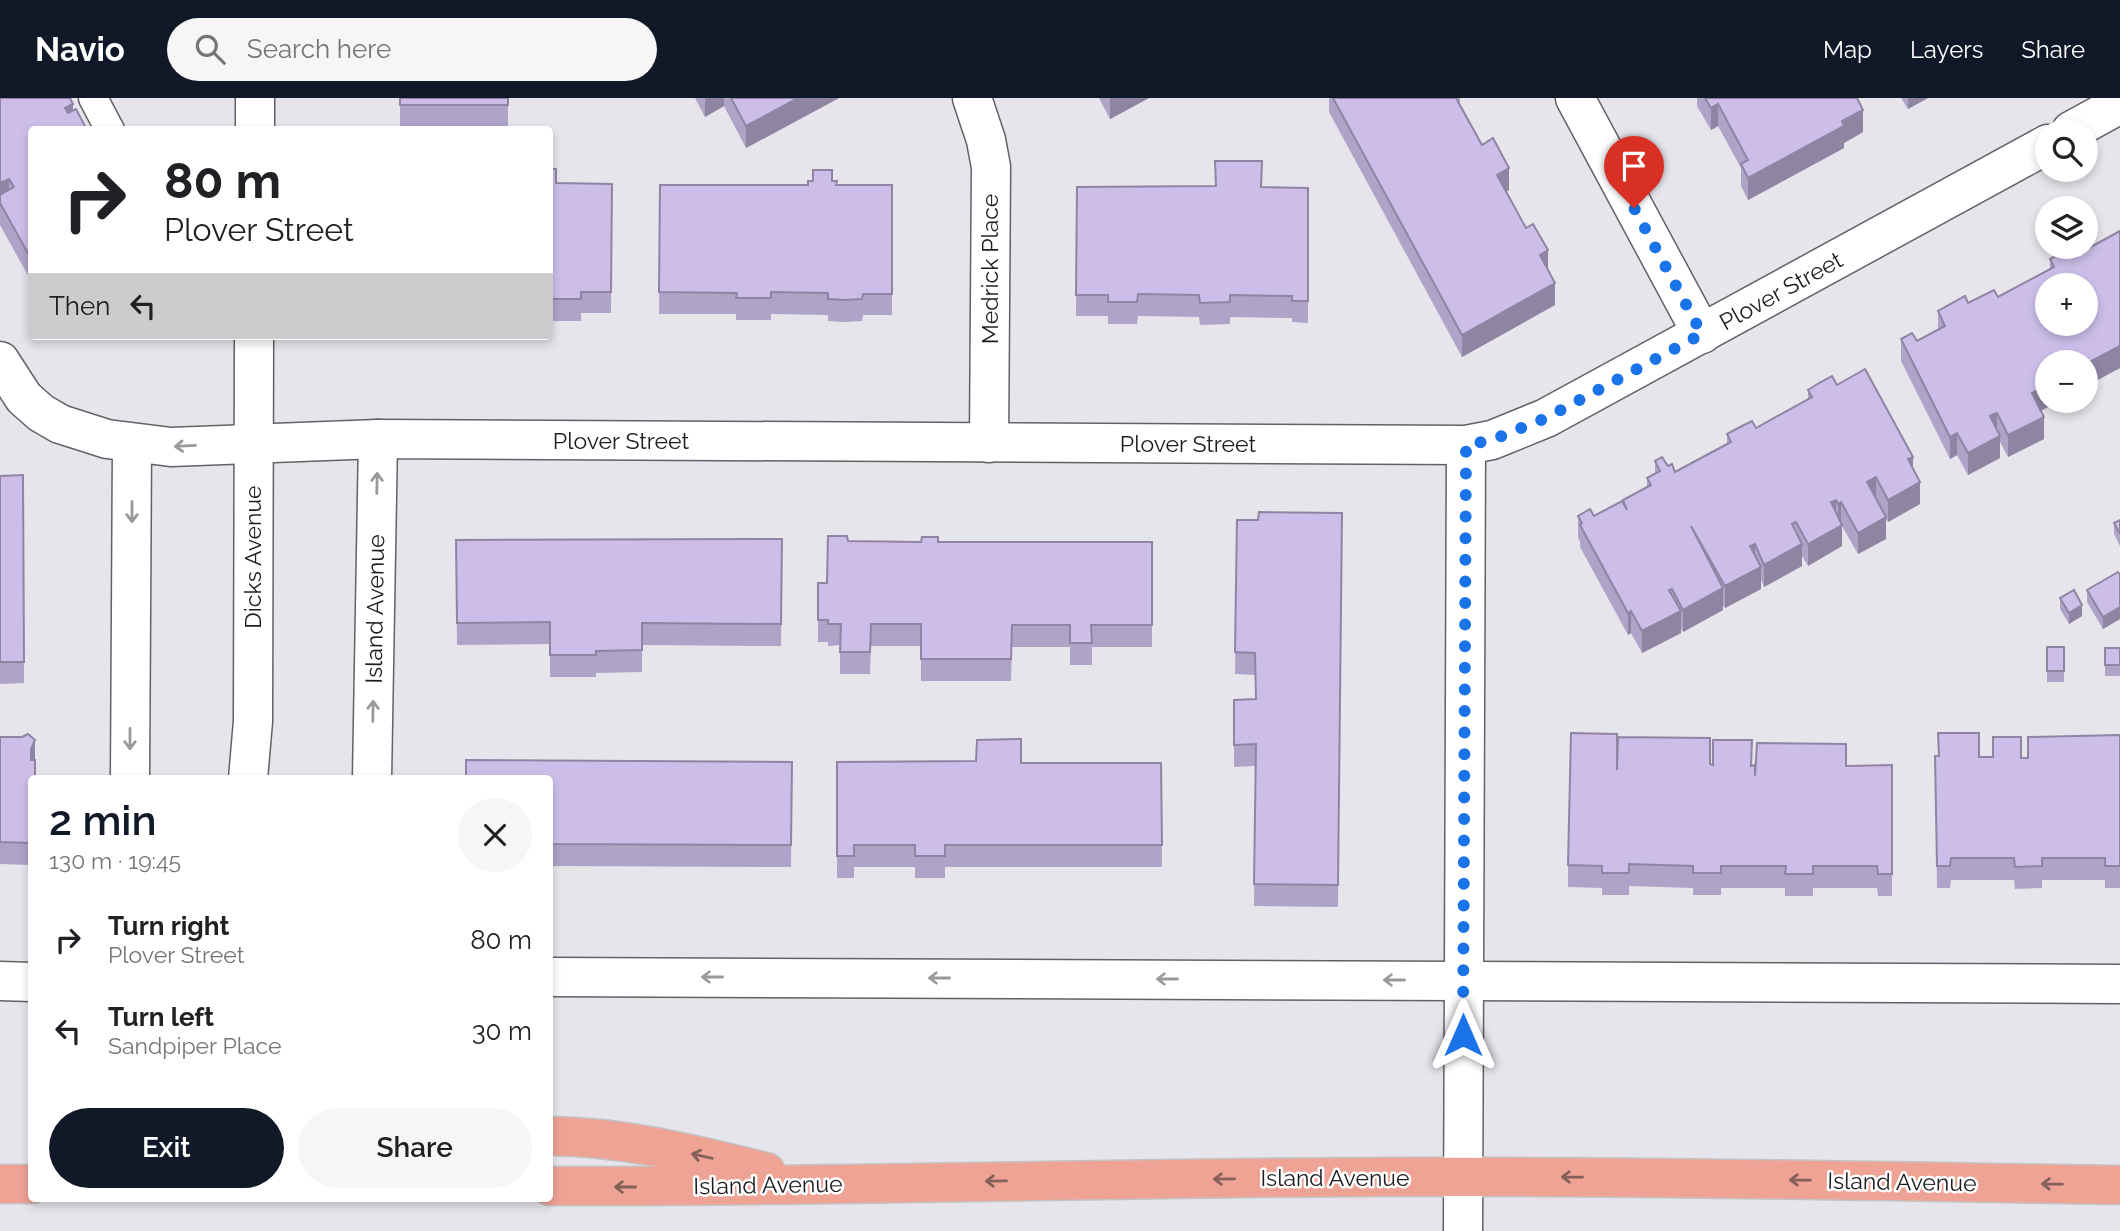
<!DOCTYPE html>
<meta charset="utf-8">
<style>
body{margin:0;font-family:Raleway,sans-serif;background:#f6f6f6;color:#202124;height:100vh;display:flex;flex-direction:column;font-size:26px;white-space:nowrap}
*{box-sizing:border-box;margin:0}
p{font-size:23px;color:#757577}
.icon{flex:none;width:38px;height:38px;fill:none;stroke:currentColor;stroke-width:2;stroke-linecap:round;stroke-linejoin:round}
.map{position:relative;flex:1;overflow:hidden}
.drawer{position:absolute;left:28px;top:677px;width:525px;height:427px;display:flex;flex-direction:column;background:#fff;border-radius:7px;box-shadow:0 4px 10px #0003}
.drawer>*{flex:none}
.guide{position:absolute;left:28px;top:28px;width:525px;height:214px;border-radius:7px;box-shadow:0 4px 10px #0003;background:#fff;color:#202124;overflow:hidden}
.fabs{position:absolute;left:2035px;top:21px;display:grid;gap:14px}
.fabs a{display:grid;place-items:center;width:63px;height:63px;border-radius:50%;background:#fff;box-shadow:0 4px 10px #0003;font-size:35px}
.pin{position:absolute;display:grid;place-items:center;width:60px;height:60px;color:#fff;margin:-72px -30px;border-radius:50% 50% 50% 0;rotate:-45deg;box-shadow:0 0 7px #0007}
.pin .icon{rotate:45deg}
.me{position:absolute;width:77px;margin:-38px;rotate:0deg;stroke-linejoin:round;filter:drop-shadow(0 0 5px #0008)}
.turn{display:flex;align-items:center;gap:24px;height:147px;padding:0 21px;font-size:32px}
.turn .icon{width:91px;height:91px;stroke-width:2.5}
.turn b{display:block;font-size:49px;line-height:60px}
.then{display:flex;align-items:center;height:66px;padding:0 21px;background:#0003;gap:14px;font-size:26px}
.round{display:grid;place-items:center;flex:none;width:74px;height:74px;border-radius:37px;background:#f6f6f6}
.overview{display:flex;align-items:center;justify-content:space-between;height:119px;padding:0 21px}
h1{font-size:42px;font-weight:600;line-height:52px;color:#111827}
.action{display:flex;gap:14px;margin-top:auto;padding:14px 21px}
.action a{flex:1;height:80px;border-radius:42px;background:#111827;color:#fff;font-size:28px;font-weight:600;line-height:80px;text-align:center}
.action a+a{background:#f6f6f6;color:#202124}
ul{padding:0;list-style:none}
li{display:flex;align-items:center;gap:21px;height:91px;padding:0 21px}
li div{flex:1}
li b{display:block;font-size:26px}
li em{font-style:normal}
header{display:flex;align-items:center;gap:42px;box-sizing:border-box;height:98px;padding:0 35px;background:#111827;color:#fff}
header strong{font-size:33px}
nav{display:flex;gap:38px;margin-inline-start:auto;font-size:24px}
.search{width:490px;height:63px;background:#f6f6f6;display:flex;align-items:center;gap:18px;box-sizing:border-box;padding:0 24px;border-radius:38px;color:#757577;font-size:26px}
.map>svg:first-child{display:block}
</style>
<header>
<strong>Navio</strong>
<div class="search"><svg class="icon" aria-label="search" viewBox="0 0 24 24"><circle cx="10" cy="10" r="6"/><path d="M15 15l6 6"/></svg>Search here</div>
<nav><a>Map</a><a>Layers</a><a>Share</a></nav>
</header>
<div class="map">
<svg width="2120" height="1133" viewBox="0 0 2120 1133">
<rect width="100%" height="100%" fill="#e7e5ec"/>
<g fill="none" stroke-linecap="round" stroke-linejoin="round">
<defs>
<polyline id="service" points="93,0 110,32"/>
<g id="minor">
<polyline points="972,0 986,42 991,69 989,345"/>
<polyline points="1575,0 1702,236"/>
<polyline points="2071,33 2120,6"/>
<polyline points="0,263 24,300 41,315 60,326 107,341 171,349 378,341 1466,347 1492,342 1546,320 2048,46"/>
<polyline points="130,681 132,346"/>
<polyline points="372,681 378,341"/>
<polyline points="550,879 2120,886"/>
<polyline points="0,883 32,884"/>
<polyline points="1463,1133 1466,347"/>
</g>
<g id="tertiary">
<polyline points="255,32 255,0"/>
<polyline points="248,681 253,623 254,238"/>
</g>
<g id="primary">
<path d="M550,1038C626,1039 692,1056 766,1074"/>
<polyline points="0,1086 32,1086"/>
<path d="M550,1088C826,1089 1102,1080 1378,1079C1625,1078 1873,1083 2120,1087"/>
</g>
</defs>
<use href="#service" stroke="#636167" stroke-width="31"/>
<use href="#minor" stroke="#636167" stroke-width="41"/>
<use href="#tertiary" stroke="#636167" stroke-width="41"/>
<use href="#primary" stroke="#c4c4c4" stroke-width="41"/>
<use href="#service" stroke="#fff" stroke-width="28"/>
<use href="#minor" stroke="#fff" stroke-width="38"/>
<use href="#tertiary" stroke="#fff" stroke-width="38"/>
<use href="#primary" stroke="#eea395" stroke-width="38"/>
</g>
<g fill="#afa3c8">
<polygon points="0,0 73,12 86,32 32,32 32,180 30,181 0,127"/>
<rect x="400" y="0" width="108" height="29"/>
<polygon points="695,0 839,0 746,50 724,8 705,19"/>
<polygon points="1099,0 1149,0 1110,21"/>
<polygon points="1329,0 1460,0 1460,6 1482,47 1509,92 1506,94 1548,171 1555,207 1462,259 1329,14"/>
<polygon points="1697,0 1857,0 1863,34 1844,45 1844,50 1748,102 1741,88 1741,70 1718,28 1711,32 1697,8"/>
<polygon points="1901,0 1928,0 1908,11"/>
<polygon points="550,71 556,85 612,86 611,215 581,215 581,223 550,223"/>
<polygon points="832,83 836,87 892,87 892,217 863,217 862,223 845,224 828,223 828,217 771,216 771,222 736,222 736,216 659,216 660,87 808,87"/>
<polygon points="1077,89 1308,90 1308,225 1292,224 1292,220 1230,219 1230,226 1200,227 1199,219 1138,218 1137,226 1108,226 1108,218 1076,218"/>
<polygon points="2120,133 2120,270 2041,313 2044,341 2008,359 2000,344 2000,360 1968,377 1957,357 1950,361 1901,263 1901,241 1917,243 1938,232 1938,213 1998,199 2050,171 2050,161 2078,156"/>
<polygon points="1837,287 1913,371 1920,406 1888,424 1886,421 1886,441 1858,456 1842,428 1842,448 1808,468 1802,458 1802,468 1764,489 1761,482 1761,491 1725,510 1723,507 1723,512 1683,534 1681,530 1681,535 1642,555 1631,535 1628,537 1580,449 1580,443 1578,440 1578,418 1594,418 1623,405 1623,402 1647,390 1647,380 1655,376 1655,363 1668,368 1675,374 1727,346 1727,336 1756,330 1808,302 1808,292"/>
<polygon points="23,377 24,585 0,586 0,378"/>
<polygon points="1342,415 1338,809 1254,808 1256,668 1234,669 1234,602 1255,601 1255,577 1235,576 1237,422 1258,422"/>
<polygon points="2120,422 2120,448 2114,436 2114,425"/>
<polygon points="782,441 781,548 642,547 642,574 596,575 596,579 550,579 550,546 457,547 456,442"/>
<polygon points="848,443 1152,444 1152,549 1092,549 1092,567 1070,567 1070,549 1012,549 1011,583 921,583 921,548 871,548 870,576 840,576 840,547 828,548 828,544 818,544 818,485 827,485"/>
<polygon points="2120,477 2120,521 2103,531 2087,504 2087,492"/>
<polygon points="2060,500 2082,518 2069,526 2060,511"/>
<polygon points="2064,549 2064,584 2047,584 2047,573"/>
<rect x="2105" y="550" width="15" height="28"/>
<polygon points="2120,637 2120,790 2105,790 2105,782 2042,782 2042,790 2015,791 2014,782 1951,782 1950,790 1937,790 1935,658 2028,660"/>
<polygon points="0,639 35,664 32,681 32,767 0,766"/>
<polygon points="792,664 791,769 550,768 550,681"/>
<polygon points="837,664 1021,665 1161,665 1162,769 945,769 945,780 915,780 915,769 854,769 854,780 837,780"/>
<polygon points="1710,666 1752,668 1892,667 1892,798 1878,798 1877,790 1813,790 1813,798 1785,798 1785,790 1721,790 1721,797 1693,797 1693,790 1629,788 1629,797 1602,797 1602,790 1568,789 1568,767 1617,672"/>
</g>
<g fill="#8f85a3">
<polygon points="705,0 724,0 724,8 705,19"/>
<polygon points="798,0 839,0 746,50 746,28"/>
<polygon points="1110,0 1149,0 1110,21"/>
<polygon points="1908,0 1928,0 1908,11"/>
<polygon points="73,6 73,28 65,10"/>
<polygon points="1718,6 1718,28 1711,32 1711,10"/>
<polygon points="1863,12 1863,34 1844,45 1844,50 1748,102 1748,80"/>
<polygon points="1509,70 1509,92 1497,99 1497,77"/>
<polygon points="9,81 9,103 0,105 0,85"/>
<polygon points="1548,152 1548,174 1540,157"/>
<polygon points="32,158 32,180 30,181 30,159"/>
<polygon points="1555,185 1555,207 1462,259 1462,237"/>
<polygon points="2120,248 2120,270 2086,288 2086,266"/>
<polygon points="2048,287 2048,303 2059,303 2032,317 2032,295"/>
<polygon points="1997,315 1997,337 1990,318"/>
<polygon points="2044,319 2044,341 2008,359 2008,337"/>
<polygon points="1957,335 1957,357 1950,361 1950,339"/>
<polygon points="2000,338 2000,360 1968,377 1968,355"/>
<polygon points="1913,359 1913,381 1908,361"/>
<polygon points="1876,379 1876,401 1867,384"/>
<polygon points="1920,384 1920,406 1888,424 1888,402"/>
<polygon points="1836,402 1836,424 1831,404"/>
<polygon points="1841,404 1841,426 1838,428 1838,406"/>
<polygon points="1886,419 1886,441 1858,456 1858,435"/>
<polygon points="1842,427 1842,448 1808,468 1808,446"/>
<polygon points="1755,446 1755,468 1750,448"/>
<polygon points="1802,446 1802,468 1764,489 1764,467"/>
<polygon points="1761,469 1761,491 1725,510 1725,488"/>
<polygon points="1723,490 1723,512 1683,534 1683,512"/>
<polygon points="2082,507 2082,518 2069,526 2069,515"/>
<polygon points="2120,509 2120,521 2103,531 2103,519"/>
<polygon points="1631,513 1631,535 1628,537 1628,515"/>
<polygon points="1681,513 1681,535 1642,555 1642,533"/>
<polygon points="35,642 35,664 31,673 31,651"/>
</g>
<g fill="#ccbee9" stroke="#8f85a3" stroke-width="2" fill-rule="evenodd">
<polygon points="0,0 70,0 73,6 65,10 68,15 76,11 86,30 82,32 32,32 32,158 30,159 0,105 0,97 14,89 9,81 0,85"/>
<rect x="400" y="0" width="108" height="7"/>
<polygon points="731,0 798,0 746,28"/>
<polygon points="1333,0 1456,0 1482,47 1493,40 1509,70 1497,77 1526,130 1533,126 1548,152 1540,157 1555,185 1462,237"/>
<polygon points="1705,0 1857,0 1863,12 1842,23 1844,28 1748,80 1741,66 1748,62 1718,6 1711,10"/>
<polygon points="1215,63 1262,63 1261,89 1308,90 1308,203 1292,203 1292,198 1230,197 1230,204 1200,205 1199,197 1138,196 1137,204 1108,204 1108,197 1076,197 1077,89 1216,88"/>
<polygon points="550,71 556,71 556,85 612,86 611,194 581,194 581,201 550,201"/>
<polygon points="813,72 832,72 832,83 837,83 836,87 892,87 892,196 863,196 862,201 845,202 828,201 828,195 771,194 771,200 736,200 737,195 659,194 660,87 808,87 808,83 813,83"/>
<path d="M2120,133V248L2086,266V264H2048V287L2032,295L2044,319L2008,337L1997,315L1992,317L1990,318L2000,338L1968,355L1957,335L1950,339L1901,241L1912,235L1917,243L1945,228L1938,213L1965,198L1968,205L1994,192L1998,199L2054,169L2050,161L2073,149H2075L2078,156ZM2048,187H2086V226H2048Z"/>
<polygon points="1865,271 1913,359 1908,361 1920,384 1888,402 1876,379 1867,384 1886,419 1858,435 1841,404 1838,406 1836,402 1831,404 1842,427 1808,446 1796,424 1792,426 1802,446 1764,467 1755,446 1750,448 1761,469 1725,488 1691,428 1723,490 1683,512 1672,491 1669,492 1681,513 1642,533 1631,513 1628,515 1580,427 1582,425 1578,418 1590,411 1594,418 1622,403 1627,412 1623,402 1651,387 1647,380 1660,373 1655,363 1662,359 1668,368 1672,366 1675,374 1731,344 1727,336 1740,329 1752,323 1756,330 1812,299 1808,292 1819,285 1832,278 1837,287"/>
<polygon points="23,377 24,564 0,564 0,378"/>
<polygon points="1259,414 1342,415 1338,787 1254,786 1256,646 1234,647 1234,602 1256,601 1255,555 1235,554 1237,422 1258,422"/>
<polygon points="2120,422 2120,436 2114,425"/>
<polygon points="828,438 847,438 848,443 921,444 922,439 938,439 938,444 1152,444 1152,527 1091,527 1092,545 1070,545 1070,527 1012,527 1011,561 921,561 921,526 871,526 870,554 840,554 841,526 828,526 828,522 818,522 818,485 827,485"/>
<polygon points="782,441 781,526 642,525 642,552 596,553 596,557 550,557 550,524 457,525 456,442"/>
<polygon points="2118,474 2120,477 2120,509 2103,519 2087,492"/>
<polygon points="2074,492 2082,507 2069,515 2060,500"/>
<rect x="2047" y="549" width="17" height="24"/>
<rect x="2105" y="550" width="15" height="17"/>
<polygon points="1571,635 1617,636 1617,672 1618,639 1710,640 1710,666 1713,667 1713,642 1752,642 1751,668 1755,667 1755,678 1757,645 1846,646 1846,668 1892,667 1892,776 1878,776 1877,768 1813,768 1813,776 1785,776 1786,768 1721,768 1721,775 1693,775 1693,768 1629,766 1629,775 1602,775 1602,768 1568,767"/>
<polygon points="1938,635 1979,635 1979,659 1993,659 1993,639 2021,639 2021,660 2028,660 2028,639 2120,637 2120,768 2105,768 2105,760 2042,760 2042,768 2015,769 2014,760 1951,760 1950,768 1937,768 1935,658 1939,658"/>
<polygon points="28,636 35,642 31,651 31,662 35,662 35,681 32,681 32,745 0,744 0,639 22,639"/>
<polygon points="1021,641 1021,665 1161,665 1162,747 945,747 945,758 915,758 915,747 854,747 854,758 837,758 837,664 976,663 977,642"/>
<polygon points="466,662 792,664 791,747 550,746 550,681 466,681"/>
</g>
<defs><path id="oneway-shaft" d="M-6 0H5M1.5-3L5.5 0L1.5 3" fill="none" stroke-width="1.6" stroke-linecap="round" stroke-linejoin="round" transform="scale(1.75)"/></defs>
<g stroke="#99999a">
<use href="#oneway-shaft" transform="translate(185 348) rotate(177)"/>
<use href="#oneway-shaft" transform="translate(377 385) rotate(-89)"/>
<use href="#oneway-shaft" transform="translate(132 414) rotate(90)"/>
<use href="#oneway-shaft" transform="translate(373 613) rotate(-89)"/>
<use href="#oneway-shaft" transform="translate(130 641) rotate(90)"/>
<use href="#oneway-shaft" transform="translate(712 879) rotate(-180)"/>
<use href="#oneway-shaft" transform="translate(939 880) rotate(-180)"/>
<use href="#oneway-shaft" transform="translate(1167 881) rotate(-180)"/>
<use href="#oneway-shaft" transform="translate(1394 882) rotate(-180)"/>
</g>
<g stroke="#85605a">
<use href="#oneway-shaft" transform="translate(702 1058) rotate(-167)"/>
<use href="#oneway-shaft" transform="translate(1572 1079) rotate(-179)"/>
<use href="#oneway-shaft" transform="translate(1224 1081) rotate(179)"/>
<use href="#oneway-shaft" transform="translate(1800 1082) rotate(-179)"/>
<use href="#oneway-shaft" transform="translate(996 1083) rotate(179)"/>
<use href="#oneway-shaft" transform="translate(2052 1086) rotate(-179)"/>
<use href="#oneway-shaft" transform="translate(625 1089) rotate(-180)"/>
</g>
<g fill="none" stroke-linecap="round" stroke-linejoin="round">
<polyline stroke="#1a73e8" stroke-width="12" stroke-dasharray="0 21.6" points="1463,937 1466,347 1492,342 1546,320 1702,236 1634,110"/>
</g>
<g text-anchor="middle" stroke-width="5" stroke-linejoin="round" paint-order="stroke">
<g font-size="23" fill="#1c1c1e" stroke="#fff">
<text transform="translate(990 171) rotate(-90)" y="8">Medrick Place</text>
<text transform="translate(1781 193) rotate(-29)" y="8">Plover Street</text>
<text x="621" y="351">Plover Street</text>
<text x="1188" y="354">Plover Street</text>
<text transform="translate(253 459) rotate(-90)" y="8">Dicks Avenue</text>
<text transform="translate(375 511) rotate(-89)" y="8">Island Avenue</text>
<text x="1335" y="1088">Island Avenue</text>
<text transform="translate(1902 1084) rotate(1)" y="8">Island Avenue</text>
<text transform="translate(768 1087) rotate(-1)" y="8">Island Avenue</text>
</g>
</g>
</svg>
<div class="fabs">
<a><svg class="icon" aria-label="search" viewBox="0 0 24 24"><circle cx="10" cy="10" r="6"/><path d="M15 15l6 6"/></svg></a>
<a><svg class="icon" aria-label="layers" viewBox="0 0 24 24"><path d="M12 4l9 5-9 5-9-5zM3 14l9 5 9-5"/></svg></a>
<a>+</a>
<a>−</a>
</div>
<div class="pin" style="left:1634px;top:110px;background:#d93025"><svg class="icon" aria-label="arrive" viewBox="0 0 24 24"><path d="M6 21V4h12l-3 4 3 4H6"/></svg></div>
<svg class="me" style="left:1463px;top:937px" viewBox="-20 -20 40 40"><path d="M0-17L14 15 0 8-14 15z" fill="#1a73e8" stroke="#fff" stroke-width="4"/></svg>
<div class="guide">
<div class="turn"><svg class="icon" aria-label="right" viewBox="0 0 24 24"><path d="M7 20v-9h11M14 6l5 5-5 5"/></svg><div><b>80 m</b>Plover Street</div></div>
<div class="then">Then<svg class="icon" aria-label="left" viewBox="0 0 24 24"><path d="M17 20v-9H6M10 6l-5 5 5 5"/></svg></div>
</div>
<section class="drawer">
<div class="overview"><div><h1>2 min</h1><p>130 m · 19:45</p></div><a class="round"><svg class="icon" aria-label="close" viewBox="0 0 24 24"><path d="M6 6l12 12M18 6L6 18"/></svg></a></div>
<ul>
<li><svg class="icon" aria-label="right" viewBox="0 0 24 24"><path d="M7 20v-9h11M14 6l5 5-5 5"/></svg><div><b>Turn right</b><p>Plover Street</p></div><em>80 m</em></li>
<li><svg class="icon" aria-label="left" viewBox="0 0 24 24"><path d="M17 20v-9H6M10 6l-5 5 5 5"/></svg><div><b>Turn left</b><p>Sandpiper Place</p></div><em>30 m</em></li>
</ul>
<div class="action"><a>Exit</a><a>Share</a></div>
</section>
</div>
